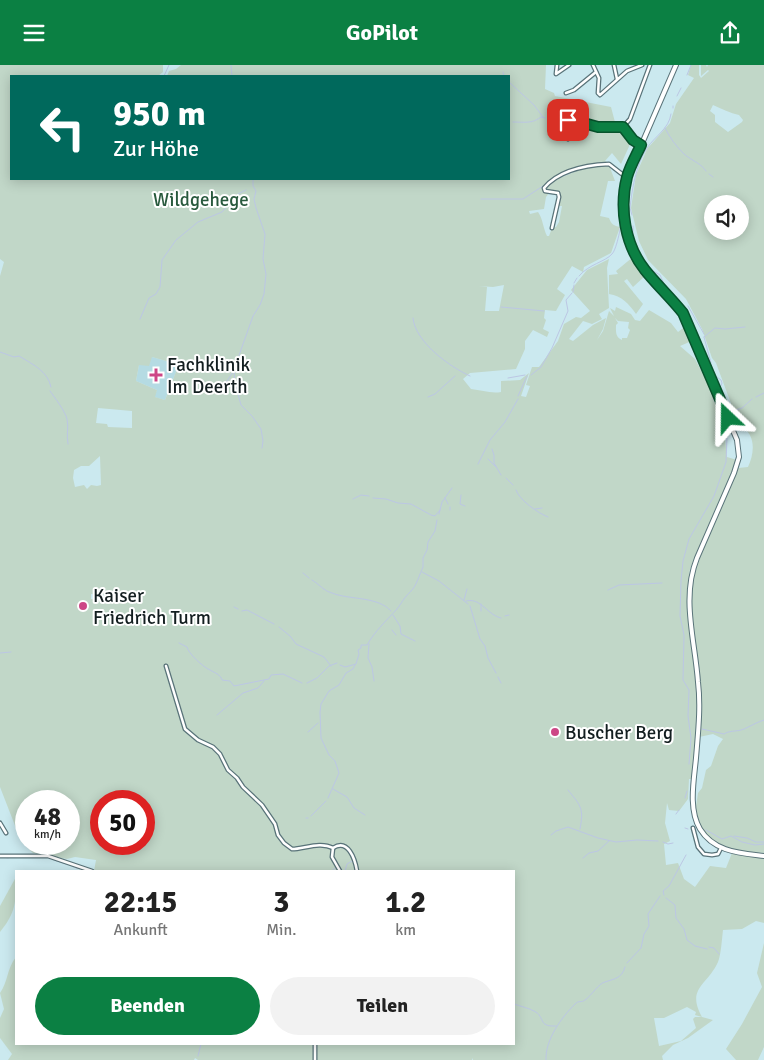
<!DOCTYPE html>
<html lang="de">
<meta charset="utf-8">
<style>
body{margin:0;font-family:Signika,sans-serif;background:#f2f2f2;color:#222;height:100vh;display:flex;flex-direction:column;font-size:19px;white-space:nowrap}
*{box-sizing:border-box;margin:0}
p{font-size:16px;color:#767676}
.icon{flex:none;width:28px;height:28px;fill:none;stroke:currentColor;stroke-width:2;stroke-linecap:round;stroke-linejoin:round}
.map{position:relative;flex:1;overflow:hidden}
.sheet{position:absolute;left:15px;top:805px;width:500px;height:175px;display:flex;flex-direction:column;background:#fff;border-radius:0px;box-shadow:0 2px 12px #0003}
.sheet>*{flex:none}
.guide{position:absolute;left:10px;top:10px;width:500px;height:105px;border-radius:0px;box-shadow:0 2px 12px #0003;background:#00695c;color:#fff;overflow:hidden}
.tools{position:absolute;left:704px;top:130px;display:grid;gap:10px}
.tools a{display:grid;place-items:center;width:45px;height:45px;border-radius:50%;background:#fff;box-shadow:0 2px 12px #0003;font-size:25px}
.speed{position:absolute;left:15px;top:725px;display:flex;gap:10px;font-size:25px;font-weight:700;text-align:center}
.speed>*{display:grid;place-content:center;width:65px;height:65px;border-radius:50%;background:#fff;box-shadow:0 2px 12px #0003;line-height:1}
.speed small{font-size:12px;font-weight:400}
.speed .limit{border:8px solid #d22;background:#fff;color:#111}
.pin{position:absolute;display:grid;place-items:center;width:42px;height:42px;color:#fff;margin:-21px;border-radius:10px;box-shadow:0 2px 8px #0006}
.me{position:absolute;width:55px;margin:-28px;rotate:337deg;stroke-linejoin:round;filter:drop-shadow(0 0 4px #0008)}
.turn{display:flex;align-items:center;gap:18px;height:105px;padding:0 20px;font-size:22px}
.turn .icon{width:65px;height:65px;stroke-width:2.5}
.turn b{display:block;font-size:35px;line-height:42px}
.eta{display:flex;justify-content:space-evenly;align-items:center;height:85px;text-align:center}
.eta b{font-size:30px;font-weight:700;line-height:35px}
.button{display:flex;gap:10px;margin-top:auto;padding:10px 20px}
.button a{flex:1;height:58px;border-radius:30px;background:#0b8043;color:#fff;font-size:20px;font-weight:700;line-height:58px;text-align:center}
.button a+a{background:#f2f2f2;color:#222}
header{display:flex;justify-content:space-between;align-items:center;height:65px;padding:0 20px;background:#0b8043;color:#fff;font-size:22px;font-weight:700}
.map>svg:first-child{display:block}
</style>
<header><svg class="icon" aria-label="menu" viewBox="0 0 24 24"><path d="M4 6h16M4 12h16M4 18h16"/></svg>GoPilot<svg class="icon" aria-label="share" viewBox="0 0 24 24"><path d="M12 15V3M7 8l5-5 5 5M5 13v7h14v-7"/></svg></header>
<div class="map">
<svg width="764" height="995" viewBox="0 0 764 995">
<rect width="100%" height="100%" fill="#cbe9ef"/>
<polygon fill="#b5dbe3" points="152,292 173,298 177,304 165,335 154,332 157,325 136,316 139,300"/>
<g fill="#c1d7c8" fill-rule="evenodd">
<path d="M0,0H163V7L158,11H11V114H509V11H167L169,6L176,4L181,0H546L545,24L554,28L555,31L611,42L616,61L622,64L632,75L621,99L612,88L605,96L609,98C587,99 560,105 544,122V126L550,127L546,132L544,144L529,146L530,149L538,147C543,154 543,163 547,171H549L552,163L556,162L559,157L562,141H559L561,132L559,127L545,125L546,121L560,113L589,101L609,100L615,116H608L600,151L609,153C611,159 614,161 620,162L611,188L584,202L583,207L572,201L557,224L565,230L556,246L545,245L544,253L546,255L543,264L549,267L547,272L533,265L525,276V284L516,304L470,308L463,314L471,324C482,325 491,329 501,327V316L520,315L529,308L521,331L526,332L530,321L526,320L532,302H539L558,276L564,259L576,252L581,253L590,246L571,225L587,205L609,194L607,203L609,243L599,249L602,254L592,259L583,256L569,274L573,276L593,260L606,253L603,264L597,275L603,266L609,246L614,251L610,243L615,246L616,242L631,249L635,255L640,256L649,245L671,258L678,267L687,260L694,275L680,281L695,294L704,311L709,312L732,364L724,365L727,392L737,395L736,400L695,492L690,504L688,519L687,543L698,628L693,714H689L688,734L679,746L669,745L667,738L665,758L670,776L664,779L666,800L678,798L684,814L695,822L710,801L726,803L732,788L764,792V858L756,856L742,864L723,865C722,873 721,890 718,897C707,921 686,923 702,952L713,955L688,973L673,980L662,991L663,995H473L472,993V995H198L195,993L194,995H8L12,989L0,973V953L4,944L0,928C8,917 7,903 16,892V979H514V806H94L96,795L75,792L67,794L33,788L21,776L0,722V211L4,197L0,194ZM504,220L499,246H485L487,222L479,221L493,222ZM615,253L618,256L629,257L628,263L630,265L627,273H622V275C615,272 616,266 616,260L618,258ZM152,292L173,298L177,304L165,335L155,332L157,325L136,316L139,300L149,301ZM98,343L132,346V363L108,362L107,359L96,358ZM100,391L101,420L97,421L91,420L87,424L84,420L75,422L73,413L74,405L81,401H89ZM91,529L109,530L108,535L91,534ZM26,736H69V779H26ZM101,736H144V779H101ZM687,942L696,947L695,950L702,952H695L693,954L696,963L681,976L659,981L654,953H664Z"/>
<path d="M691,0H699V10L701,13L709,6L708,5L701,11V0H706L707,2L708,0H764V788L737,786L720,781L712,776L704,767L695,748L698,728L702,723L706,705L711,701L718,681L723,674L713,669L699,672L701,622L691,551L693,506L738,403L748,402C755,387 756,368 739,360L716,298L712,293L702,264L686,234L648,195L639,176L631,143L636,110L647,84L670,58L676,39L694,13L688,10ZM713,40C722,44 730,48 739,50L743,55L742,57L728,67L715,57V50L710,46ZM712,139H740V166H712Z"/>
<path d="M633,192L646,210L633,222L627,214L624,216L643,239L636,249C629,239 622,231 609,229V210L618,209L616,206Z"/>
<path d="M16,812C16,837 16,847 0,867V841Z"/>
<polygon points="764,878 764,982 758,995 736,995 726,984 742,959 762,922 757,908"/>
</g>
<g fill="none" stroke-linecap="round" stroke-linejoin="round">
<g stroke="#bcc7e4" stroke-width="1">
<polyline points="231,0 232,11"/>
<polyline points="503,7 504,11"/>
<polyline points="687,10 691,0"/>
<polyline points="164,11 169,0"/>
<polyline points="509,17 534,40 543,52"/>
<polyline points="677,31 681,23"/>
<polyline points="673,43 673,41"/>
<path d="M513,57C524,57 532,59 541,52L545,53"/>
<path d="M665,63C670,73 676,81 684,89C691,95 702,99 706,106"/>
<polyline points="709,109 713,112"/>
<polyline points="481,134 523,134 543,121"/>
<polyline points="630,143 632,150"/>
<path d="M627,146L630,143C632,124 636,100 647,83C655,71 669,64 671,49"/>
<polyline points="633,161 633,177 635,183 646,201"/>
<polyline points="648,203 660,210 666,223 676,233"/>
<path d="M579,211C589,199 605,197 612,189C617,184 622,157 622,150"/>
<polyline points="574,218 577,213"/>
<polyline points="573,227 574,220"/>
<polyline points="677,234 680,237"/>
<polyline points="688,241 704,269"/>
<polyline points="501,242 544,246"/>
<path d="M413,253C415,277 450,302 470,311"/>
<polyline points="140,254 149,233 156,229 160,222 162,195 176,175 198,157 222,147 238,129 246,125"/>
<polyline points="704,272 715,263 725,264 745,262"/>
<polyline points="704,272 711,298"/>
<path d="M0,287L14,292L19,291C32,299 48,306 51,322"/>
<polyline points="711,300 711,302"/>
<polyline points="712,305 713,309 721,315 722,318 720,323"/>
<polyline points="531,310 541,302 552,283 568,246 566,235 572,228"/>
<polyline points="508,313 525,310"/>
<polyline points="235,319 234,306 237,296 253,251 260,240 264,229 266,209 263,194 265,169 256,143 254,134 256,126 253,121 253,114"/>
<polyline points="222,320 227,316 233,307"/>
<polyline points="236,322 241,340 252,351 261,364 263,376 262,383"/>
<path d="M50,326C55,333 65,346 67,354C69,362 66,370 68,379"/>
<polyline points="518,331 527,311"/>
<polyline points="428,332 435,329 455,311"/>
<polyline points="756,332 764,328"/>
<polyline points="729,347 742,343 752,334"/>
<polyline points="492,384 494,390 494,398 501,410"/>
<polyline points="488,394 496,402"/>
<polyline points="478,399 490,375 505,357 518,334"/>
<polyline points="506,413 513,420"/>
<path d="M516,425C519,435 538,448 548,452"/>
<polyline points="461,430 460,439 465,441"/>
<polyline points="373,433 386,434 398,438 411,439 431,450 435,451 440,445"/>
<polyline points="445,433 448,439"/>
<polyline points="353,434 361,430 369,431"/>
<polyline points="450,442 450,445"/>
<polyline points="535,444 542,443"/>
<polyline points="439,449 442,437 452,423"/>
<polyline points="422,507 439,516 468,539"/>
<polyline points="303,508 309,513"/>
<path d="M312,515C319,519 324,526 332,528C349,535 378,531 391,546"/>
<polyline points="608,525 619,520 662,518"/>
<polyline points="464,535 467,524"/>
<path d="M466,536C481,532 487,550 501,553"/>
<polyline points="470,541 480,574 485,581 488,593 496,608"/>
<polyline points="234,542 238,544"/>
<polyline points="242,546 247,545 274,559"/>
<polyline points="481,546 481,539"/>
<polyline points="393,550 400,561 401,569 415,576"/>
<polyline points="505,551 509,550"/>
<polyline points="279,562 290,571 296,579 324,592 331,601"/>
<polyline points="392,565 396,570"/>
<path d="M179,578L187,582C188,588 203,602 210,605C215,608 220,609 222,615L230,616L234,621L269,614L271,610L283,609L302,618"/>
<polyline points="369,579 368,593 372,602 374,616"/>
<polyline points="0,588 11,587"/>
<path d="M340,600L345,602L356,599L359,589L358,585L361,583V580H367C375,566 386,556 397,544C403,536 403,534 411,526C416,522 420,508 423,502V493L427,485L428,477L435,466L437,455"/>
<polyline points="498,612 501,618"/>
<polyline points="307,618 317,613 329,601 337,598"/>
<polyline points="217,650 243,628 258,623 264,616"/>
<path d="M702,664L724,669C730,665 737,667 744,664C751,661 757,657 764,655"/>
<polyline points="308,667 318,658"/>
<polyline points="689,699 691,673 688,651 689,625 683,615 684,570 680,551 681,516 683,496 689,474 714,431 726,397 727,372 723,353 714,335 713,330 715,327"/>
<polyline points="333,724 347,732 354,743 365,750"/>
<path d="M568,725C581,741 584,743 580,764"/>
<polyline points="328,733 339,708 335,696 329,690 321,673 320,647 321,639 329,626 339,620 346,608 353,604 355,600"/>
<polyline points="685,733 687,726"/>
<polyline points="676,749 679,745"/>
<polyline points="311,751 326,736"/>
<polyline points="306,753 308,753"/>
<polyline points="685,763 688,764"/>
<polyline points="706,765 722,774 731,771 742,777 755,780 764,779"/>
<polyline points="551,770 556,766 568,762 598,773 616,777 637,775 658,776"/>
<polyline points="734,771 747,773 756,777 764,777"/>
<polyline points="663,777 668,779 673,778"/>
<polyline points="3,792 8,793"/>
<polyline points="10,792 14,792"/>
<polyline points="16,792 26,792"/>
<polyline points="583,793 589,788 598,786 609,776"/>
<polyline points="54,795 66,799"/>
<polyline points="70,800 74,802"/>
<polyline points="76,803 78,803"/>
<polyline points="81,804 87,806"/>
<polyline points="332,806 336,802"/>
<polyline points="345,806 347,799 352,796"/>
<polyline points="664,830 663,826 669,821 686,790"/>
<polyline points="666,833 675,840 676,853 684,864 687,875 695,881 707,884"/>
<polyline points="709,882 714,883 719,889"/>
<polyline points="627,898 641,883 644,869 649,861 648,849 660,831"/>
<path d="M514,939C520,941 528,943 534,946C546,952 537,962 556,961"/>
<polyline points="198,991 201,979"/>
<path d="M546,995C545,975 561,953 575,939C579,935 581,938 585,935C591,931 599,918 605,917C613,914 622,914 625,902"/>
</g>
<defs>
<g id="minor">
<polyline points="557,0 556,9 569,0"/>
<polyline points="593,0 599,13 598,28 600,30 627,6 642,0"/>
<polyline points="614,0 617,14"/>
<polyline points="566,28 574,25 596,7"/>
<polyline points="623,62 630,54 650,0"/>
<polyline points="623,62 633,75 641,80"/>
<path d="M568,74L557,63V56C572,52 585,61 599,62C607,63 615,62 623,62"/>
<path d="M552,163L559,132L558,128L545,126L544,123C559,105 587,100 609,99L627,113"/>
<path d="M166,601L185,664L198,675L213,682L220,689L228,705L237,713L243,722L262,740L275,759L278,770L284,778L292,784C304,784 320,776 333,783"/>
<polyline points="0,758 6,768"/>
<polyline points="693,763 698,782 704,789 712,790 718,789 721,783"/>
<path d="M333,783C348,773 355,794 357,806"/>
<polyline points="333,783 332,792 340,806"/>
<polyline points="0,791 48,791 92,806"/>
<polyline points="315,995 315,979"/>
</g>
<path id="secondary" d="M676,0L627,113L625,129V154L627,171L632,183L644,204L683,248L737,375L739,392L734,408L697,493C681,533 695,575 698,617C701,642 698,668 696,693C694,715 688,744 700,764C714,787 740,788 764,791"/>
</defs>
<use href="#minor" stroke="#597379" stroke-width="5"/>
<use href="#secondary" stroke="#597379" stroke-width="6"/>
<use href="#minor" stroke="#fff" stroke-width="2.5"/>
<use href="#secondary" stroke="#fff" stroke-width="4"/>
</g>
<g fill="none" stroke-linecap="round" stroke-linejoin="round">
<defs>
<path id="route" d="M568,55L580,57L598,62H623L633,75L641,80C636,91 630,101 627,112C619,143 625,180 645,205C657,220 671,233 683,248L728,353"/>
</defs>
<use href="#route" stroke="#07532c" stroke-width="12"/>
<use href="#route" stroke="#0b8043" stroke-width="9"/>
</g>
<g fill="#cd4686" stroke="#fff" stroke-width="2">
<path d="M153.5 302.5h5v5h5v5h-5v5h-5v-5h-5v-5h5z"/>
<circle cx="83" cy="541" r="5"/>
<circle cx="555" cy="667" r="5"/>
</g>
<g text-anchor="middle" stroke-width="4" stroke-linejoin="round" paint-order="stroke">
<g font-size="19" fill="#295a3e" stroke="#fff">
<text x="201" y="141">Wildgehege</text>
</g>
<g font-size="19" fill="#131e20" stroke="#fff" text-anchor="start">
<text x="167" y="306">Fachklinik<tspan x="167" dy="22">Im Deerth</tspan></text>
<text x="93" y="537">Kaiser<tspan x="93" dy="22">Friedrich Turm</tspan></text>
<text x="565" y="674">Buscher Berg</text>
</g>
</g>
</svg>
<div class="tools">
<a><svg class="icon" aria-label="sound" viewBox="0 0 24 24"><path d="M4 9h4l5-4v14l-5-4H4zM17 9q2 3 0 6"/></svg></a>
</div>
<div class="speed"><div>48<small>km/h</small></div><div class="limit">50</div></div>
<div class="pin" style="left:568px;top:55px;background:#d93025"><svg class="icon" aria-label="arrive" viewBox="0 0 24 24"><path d="M6 21V4h12l-3 4 3 4H6"/></svg></div>
<svg class="me" style="left:728px;top:353px" viewBox="-20 -20 40 40"><path d="M0-17L14 15 0 8-14 15z" fill="#0b8043" stroke="#fff" stroke-width="4"/></svg>
<div class="guide">
<div class="turn"><svg class="icon" aria-label="left" viewBox="0 0 24 24"><path d="M17 20v-9H6M10 6l-5 5 5 5"/></svg><div><b>950 m</b>Zur Höhe</div></div>
</div>
<section class="sheet">
<div class="eta">
<div><b>22:15</b><p>Ankunft</p></div>
<div><b>3</b><p>Min.</p></div>
<div><b>1.2</b><p>km</p></div>
</div>
<div class="button"><a>Beenden</a><a>Teilen</a></div>
</section>
</div>
